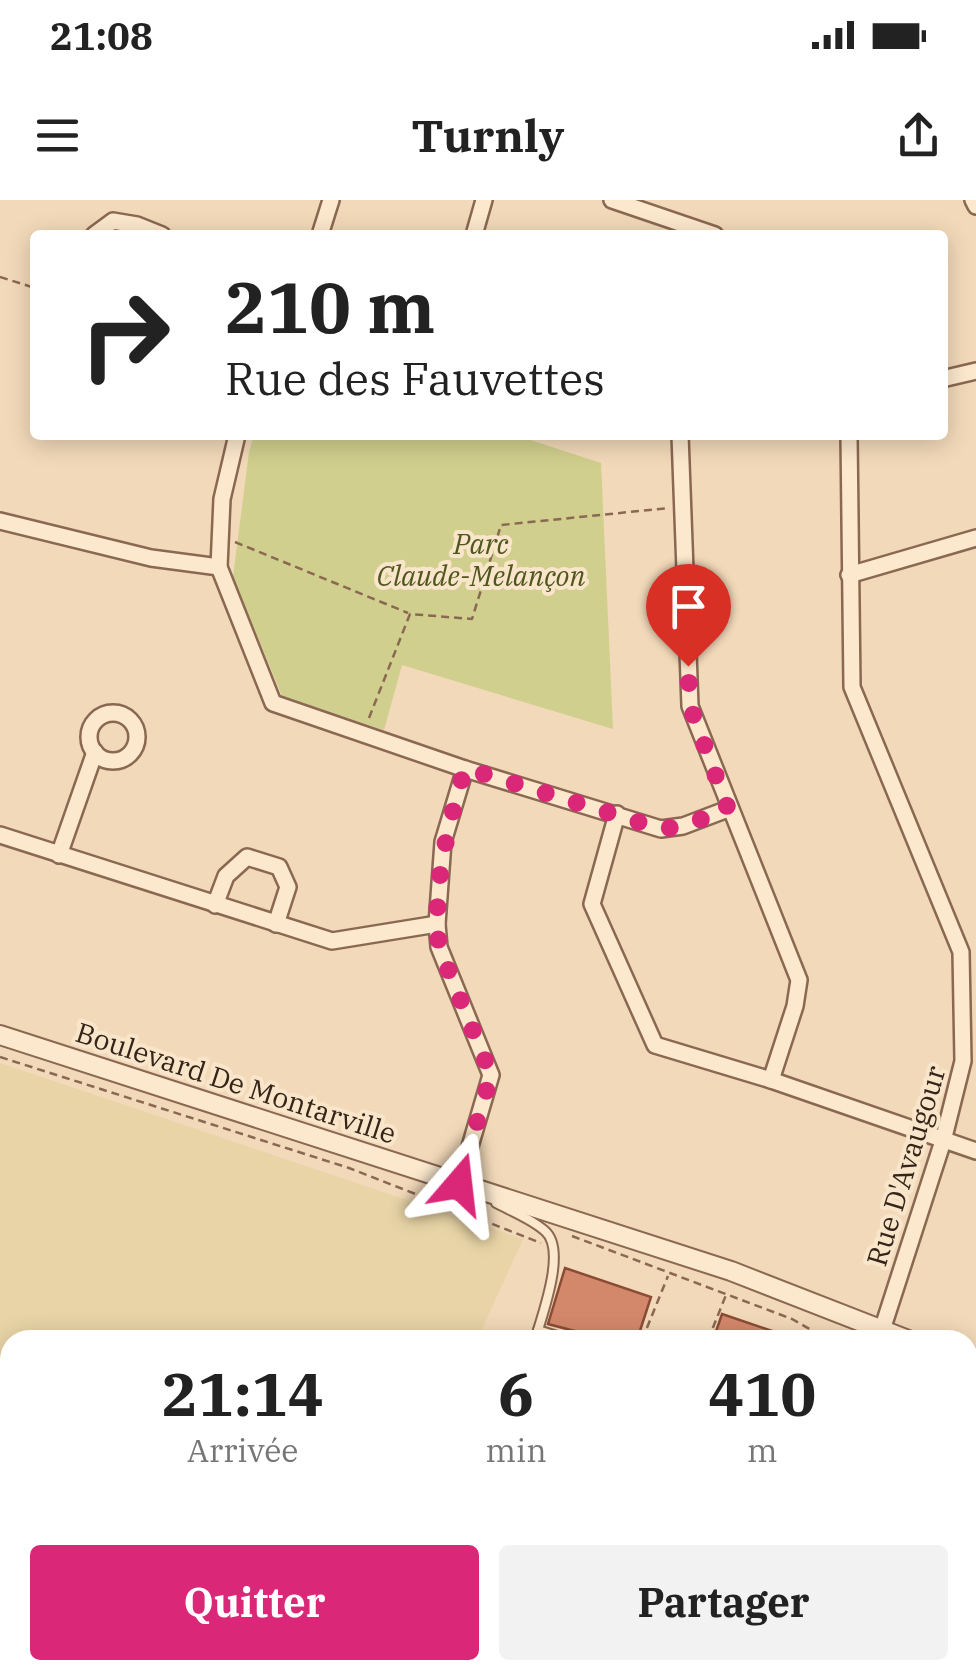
<!DOCTYPE html>
<html lang="fr">
<meta charset="utf-8">
<style>
body{margin:0;font-family:"IBM Plex Serif",serif;background:#f2f2f2;color:#222;height:100vh;display:flex;flex-direction:column;font-size:38px;white-space:nowrap}
*{box-sizing:border-box;margin:0}
p{font-size:32px;color:#767676}
.icon{flex:none;width:55px;height:55px;fill:none;stroke:currentColor;stroke-width:2;stroke-linecap:round;stroke-linejoin:round}
.map{position:relative;flex:1;overflow:hidden}
.side{position:absolute;left:0px;top:1130px;width:978px;height:350px;display:flex;flex-direction:column;background:#fff;border-radius:30px 30px 0 0;box-shadow:0 5px 25px #0003}
.side>*{flex:none}
.hud{position:absolute;left:30px;top:30px;width:918px;height:210px;border-radius:10px;box-shadow:0 5px 25px #0003;background:#fff;color:#222;overflow:hidden}
.pin{position:absolute;display:grid;place-items:center;width:85px;height:85px;color:#fff;margin:-102px -42px;border-radius:50% 50% 50% 0;rotate:-45deg;box-shadow:0 0 10px #0007}
.pin .icon{rotate:45deg}
.me{position:absolute;width:110px;margin:-55px;rotate:17deg;stroke-linejoin:round;filter:drop-shadow(0 0 8px #0008)}
.turn{display:flex;align-items:center;gap:35px;height:210px;padding:0 30px;font-size:45px}
.turn .icon{width:130px;height:130px;stroke-width:2.5}
.turn b{display:block;font-size:70px;line-height:85px}
.eta{display:flex;justify-content:space-evenly;align-items:center;height:170px;text-align:center}
.eta b{font-size:60px;font-weight:800;line-height:70px}
.button{display:flex;gap:20px;margin-top:auto;padding:20px 30px}
.button a{flex:1;height:115px;border-radius:10px;background:#db2777;color:#fff;font-size:40px;font-weight:800;line-height:115px;text-align:center}
.button a+a{background:#f2f2f2;color:#222}
.status{display:flex;justify-content:space-between;align-items:center;height:70px;padding:0 50px;background:#fff;direction:ltr}
.status svg{height:28px;fill:currentColor}
header{display:flex;justify-content:space-between;align-items:center;height:130px;padding:0 30px;background:#fff;font-size:45px;font-weight:800}
.map>svg:first-child{display:block}
</style>
<div class="status"><b>21:08</b><svg viewBox="0 0 49 12"><path d="M0 12V9h3v3zM5 12V6h3v6zM10 12V3h3v9zM15 12V0h3v12zM26 1h20v11H26zM47 4h2v5h-2z"/></svg></div>
<header><svg class="icon" aria-label="menu" viewBox="0 0 24 24"><path d="M4 6h16M4 12h16M4 18h16"/></svg>Turnly<svg class="icon" aria-label="share" viewBox="0 0 24 24"><path d="M12 15V3M7 8l5-5 5 5M5 13v7h14v-7"/></svg></header>
<div class="map">
<svg width="976" height="1480" viewBox="0 0 976 1480">
<rect width="100%" height="100%" fill="#f2d9b9"/>
<polygon fill="#e8d4a6" points="0,863 523,1039 477,1140 10,1140 10,1470 342,1470 344,1480 0,1480"/>
<polygon fill="#d0cf8d" points="254,235 515,235 601,263 613,529 402,465 384,530 282,496 233,377 249,252"/>
<g fill="#d4886b" stroke="#8b4c36" stroke-width="2.5">
<polygon points="565,1068 651,1097 637,1140 609,1140 548,1124"/>
<polygon points="722,1114 793,1138 793,1140 713,1140"/>
</g>
<g fill="none" stroke-linecap="round" stroke-linejoin="round">
<defs>
<g id="service">
<path d="M496,1003C511,1011 532,1019 545,1031C567,1050 542,1115 535,1140"/>
<polyline points="538,1130 570,1140"/>
<polyline points="968,1460 976,1463"/>
<polyline points="423,1480 426,1470"/>
<polyline points="586,1480 589,1470"/>
</g>
<g id="minor">
<polyline points="612,0 715,35"/>
<polyline points="973,0 976,6"/>
<polyline points="94,35 113,21 137,25 162,35"/>
<polyline points="320,35 331,0"/>
<polyline points="474,35 484,0"/>
<polyline points="942,179 976,171"/>
<polyline points="237,235 222,299 219,367 273,503 465,569 661,629 683,626 728,609"/>
<polyline points="680,235 690,506 799,780 795,806 771,880"/>
<polyline points="849,235 852,487 961,752 963,861 943,941 882,1130 883,1140"/>
<polyline points="0,321 151,358 219,367"/>
<polyline points="849,375 976,338"/>
<circle cx="113" cy="537" r="24"/>
<polyline points="617,614 592,704 655,845 771,880 976,951"/>
<polyline points="0,635 332,741 437,724"/>
<polyline points="59,655 95,552"/>
<polyline points="215,705 226,676 247,657 279,667 288,687 276,724"/>
<polyline points="459,984 491,875 439,747 437,724 443,642 465,569"/>
<polyline points="708,1480 711,1470"/>
<polyline points="778,1480 781,1470"/>
</g>
<g id="tertiary">
<polyline points="0,835 731,1071 908,1140"/>
<polyline points="968,1167 976,1170"/>
</g>
</defs>
<use href="#service" stroke="#8a6852" stroke-width="12"/>
<use href="#minor" stroke="#8a6852" stroke-width="20"/>
<use href="#tertiary" stroke="#8a6852" stroke-width="22"/>
<g stroke="#8a6852" stroke-width="2.5" stroke-dasharray="8 5" stroke-linecap="butt">
<polyline points="0,77 35,88"/>
<polyline points="235,342 408,413"/>
<polyline points="369,518 410,414 472,419 501,325 669,308"/>
<polyline points="0,857 349,968 541,1043"/>
<polyline points="572,1036 792,1119 829,1140"/>
<polyline points="642,1140 668,1076"/>
<polyline points="708,1140 726,1095"/>
<polyline points="968,1195 976,1197"/>
<polyline points="749,1470 749,1480"/>
<polyline points="391,1480 392,1470"/>
<polyline points="689,1480 692,1470"/>
</g>
<use href="#service" stroke="#fce8cd" stroke-width="8"/>
<use href="#minor" stroke="#fce8cd" stroke-width="15"/>
<use href="#tertiary" stroke="#fce8cd" stroke-width="18"/>
</g>
<g fill="none" stroke-linecap="round" stroke-linejoin="round">
<path stroke="#db2777" stroke-width="18" stroke-dasharray="0 32.4" d="M459,984L491,875L439,747C432,685 448,627 465,568L661,629L683,626L728,609L690,506L688,466"/>
</g>
<g text-anchor="middle" stroke-width="8" stroke-linejoin="round" paint-order="stroke">
<g font-size="28" font-style="italic" fill="#4f561e" stroke="#f9e5ca">
<text x="481" y="354">Parc<tspan x="481" dy="32">Claude-Melançon</tspan></text>
</g>
<g font-size="28" fill="#372419" stroke="#f9e5ca">
<text transform="translate(236 883) rotate(18)" y="10">Boulevard De Montarville</text>
<text transform="translate(906 966) rotate(-73)" y="10">Rue D'Avaugour</text>
</g>
</g>
</svg>
<div class="pin" style="left:688px;top:466px;background:#d93025"><svg class="icon" aria-label="arrive" viewBox="0 0 24 24"><path d="M6 21V4h12l-3 4 3 4H6"/></svg></div>
<svg class="me" style="left:459px;top:984px" viewBox="-20 -20 40 40"><path d="M0-17L14 15 0 8-14 15z" fill="#db2777" stroke="#fff" stroke-width="4"/></svg>
<div class="hud">
<div class="turn"><svg class="icon" aria-label="right" viewBox="0 0 24 24"><path d="M7 20v-9h11M14 6l5 5-5 5"/></svg><div><b>210 m</b>Rue des Fauvettes</div></div>
</div>
<section class="side">
<div class="eta">
<div><b>21:14</b><p>Arrivée</p></div>
<div><b>6</b><p>min</p></div>
<div><b>410</b><p>m</p></div>
</div>
<div class="button"><a>Quitter</a><a>Partager</a></div>
</section>
</div>
